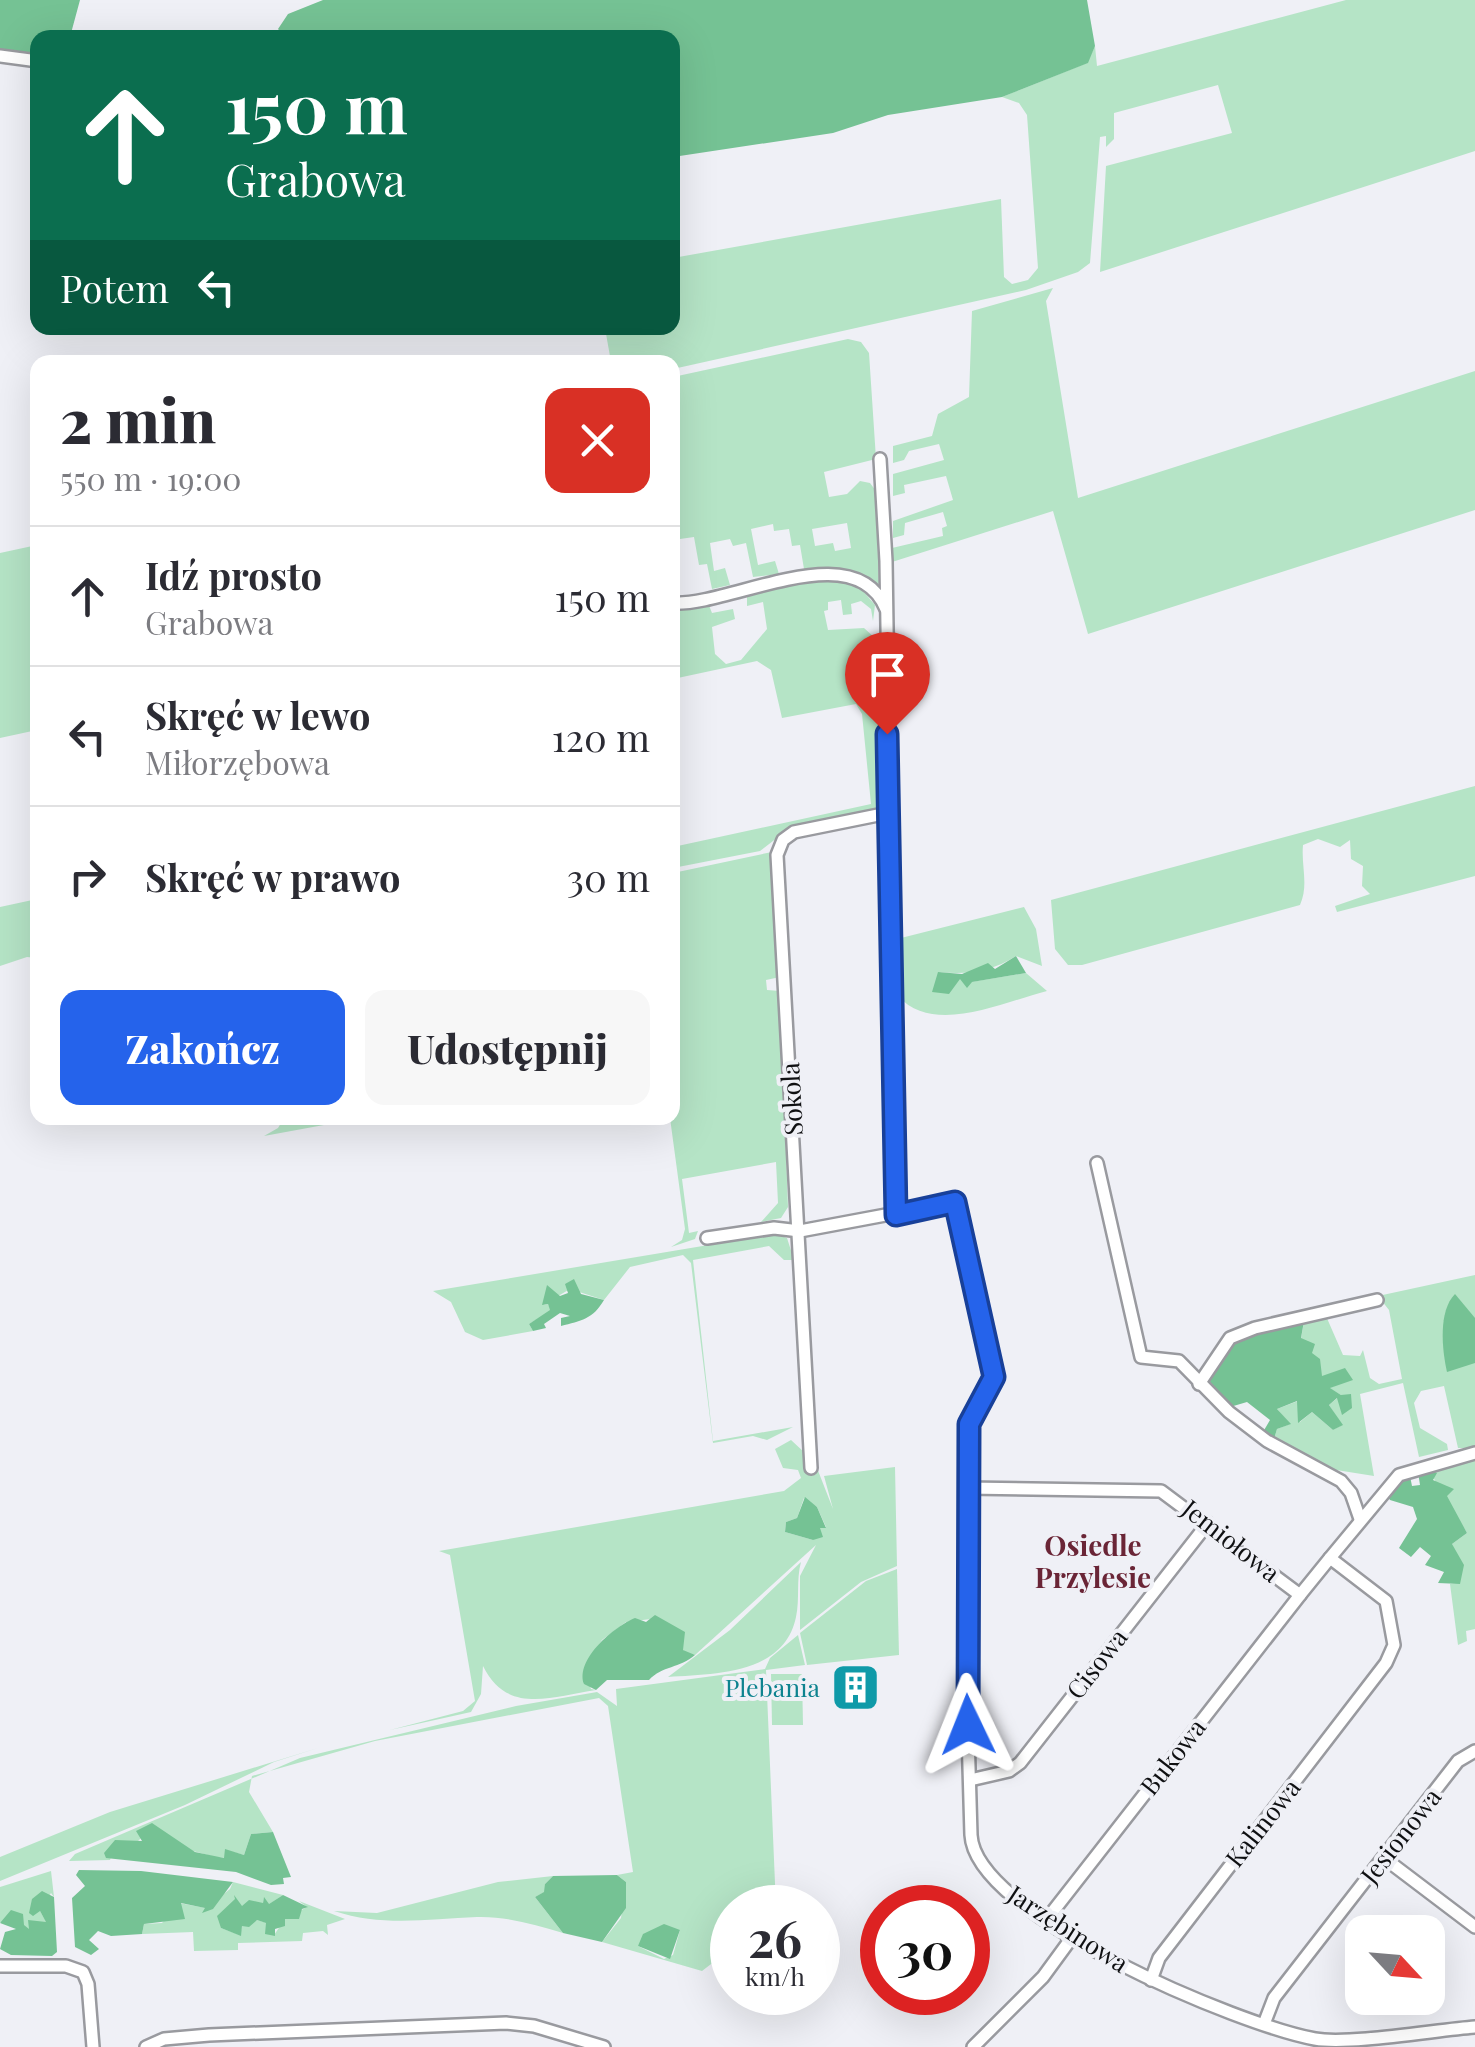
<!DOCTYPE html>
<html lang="pl">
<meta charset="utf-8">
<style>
body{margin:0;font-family:"Playfair Display",serif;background:#f7f7f7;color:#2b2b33;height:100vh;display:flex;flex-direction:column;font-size:38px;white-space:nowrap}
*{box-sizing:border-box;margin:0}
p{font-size:32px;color:#7c7c81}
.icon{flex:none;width:55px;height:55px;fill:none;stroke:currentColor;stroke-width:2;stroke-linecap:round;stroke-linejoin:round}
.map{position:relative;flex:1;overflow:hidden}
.sheet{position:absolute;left:30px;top:355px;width:650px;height:770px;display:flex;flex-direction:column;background:#fff;border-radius:20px;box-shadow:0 10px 40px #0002}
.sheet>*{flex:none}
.top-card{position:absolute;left:30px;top:30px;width:650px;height:305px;border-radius:20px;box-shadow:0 10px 40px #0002;background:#0b6e4f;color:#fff;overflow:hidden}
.needle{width:65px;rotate:116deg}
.buttons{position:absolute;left:1345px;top:1915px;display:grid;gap:20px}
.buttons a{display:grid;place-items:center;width:100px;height:100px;border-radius:20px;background:#fff;box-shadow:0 10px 40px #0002;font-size:50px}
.speed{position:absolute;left:710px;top:1885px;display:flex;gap:20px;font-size:50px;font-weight:700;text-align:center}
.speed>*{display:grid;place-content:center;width:130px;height:130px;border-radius:50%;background:#fff;box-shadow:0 10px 40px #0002;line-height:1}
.speed small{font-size:25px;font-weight:400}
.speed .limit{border:15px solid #d22;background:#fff;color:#111}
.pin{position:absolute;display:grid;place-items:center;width:85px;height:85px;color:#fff;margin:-102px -42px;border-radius:50% 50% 50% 0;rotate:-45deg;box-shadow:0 0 10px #0007}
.pin .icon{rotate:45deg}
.me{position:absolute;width:110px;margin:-55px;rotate:358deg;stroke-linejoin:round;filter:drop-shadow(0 0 8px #0008)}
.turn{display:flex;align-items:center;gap:35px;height:210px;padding:0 30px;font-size:45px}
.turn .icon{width:130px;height:130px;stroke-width:2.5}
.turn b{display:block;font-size:70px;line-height:85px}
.then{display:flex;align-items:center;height:95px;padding:0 30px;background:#0003;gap:20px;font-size:38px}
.round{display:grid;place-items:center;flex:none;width:105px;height:105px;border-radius:20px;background:#f7f7f7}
.summary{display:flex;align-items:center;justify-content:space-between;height:170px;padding:0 30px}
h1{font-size:60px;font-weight:800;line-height:75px}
.primary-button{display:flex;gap:20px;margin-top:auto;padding:20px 30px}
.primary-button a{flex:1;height:115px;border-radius:20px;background:#2563eb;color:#fff;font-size:40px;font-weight:800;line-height:115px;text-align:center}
.primary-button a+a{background:#f7f7f7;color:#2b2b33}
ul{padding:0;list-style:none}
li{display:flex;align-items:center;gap:30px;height:140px;padding:0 30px;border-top:2px solid #e1e1e2}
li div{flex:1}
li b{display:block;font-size:38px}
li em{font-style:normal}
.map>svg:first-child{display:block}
</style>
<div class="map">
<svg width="1475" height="2047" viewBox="0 0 1475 2047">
<rect width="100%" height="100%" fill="#eff0f6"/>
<g fill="#b5e4c6" fill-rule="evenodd">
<polygon points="1346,0 1475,0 1475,151 1100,272 1106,166 1232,133 1218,85 1114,113 1114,139 1106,147 1106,136 1100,137 1090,263 1078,272 1026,290 673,369 672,362 611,362 605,328 672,328 673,258 1001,199 1004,277 1012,284 1028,280 1038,268 1027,115 1019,103 1002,97 1087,63 1095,46 1097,66"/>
<polygon points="1053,288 1046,301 1078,498 1475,371 1475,510 1088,634 1053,511 892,562 892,548 943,536 942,528 947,526 943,512 905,523 904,535 893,538 893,521 953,500 946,476 904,485 905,493 893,496 893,474 944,460 939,444 909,451 904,460 893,463 893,446 932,436 938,414 969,397 972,311"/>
<path d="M848,339L861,342L869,353L876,459L824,472L829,497L847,494L860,481L870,483L876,491L879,590L850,571L798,574L804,569L800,545L792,546L789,529L774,531L773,524L751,529L758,565L775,561L779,574L753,577L746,543L733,546L730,539L710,543L714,571L725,568L730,585L712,589L707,564L699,565L694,537L673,540V377ZM847,523L851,548L835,551L833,543L815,546L812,529Z"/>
<polygon points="37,545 37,730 0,738 0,553"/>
<polygon points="821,578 858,585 875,605 873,621 871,609 861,601 851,604 852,614 843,615 841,600 828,602 828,610 824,611 828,630 864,628 875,638 881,701 883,799 873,811 782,834 760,851 673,868 673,847 871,804 862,714 856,704 782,718 771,670 757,661 673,679 673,609 708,603 712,613 733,609 735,619 712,627 715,654 726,664 741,660 767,629 763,602 747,606 747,594"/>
<path d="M1475,786V876L1337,912L1335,906L1370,894L1362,886L1363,866L1351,859L1350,840L1340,847L1318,839L1303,845C1301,866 1309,885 1300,905L1082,965H1068L1055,949L1051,900Z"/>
<polygon points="772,852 780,977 766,980 767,990 780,991 788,1207 781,1218 761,1222 778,1203 776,1162 682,1179 689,1233 698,1231 695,1239 671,1247 682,1240 685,1229 670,1118 673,873"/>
<polygon points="37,899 37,958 27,957 0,966 0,907"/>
<path d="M1024,907L1036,929L1042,966L1016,956C991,972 967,975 938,972L971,982L1026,973L1047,991C1003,1002 934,1036 898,996L897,939Z"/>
<polygon points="284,1118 362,1118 264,1136 278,1128"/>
<polygon points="775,1234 787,1238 794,1260 784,1260 769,1246 693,1260 713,1441 793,1427 767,1440 753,1436 713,1443 691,1263 683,1255 630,1267 604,1300 570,1289 543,1305 548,1304 551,1311 529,1324 533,1331 483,1340 465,1332 451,1302 433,1291"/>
<polygon points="1475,1275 1475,1448 1458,1448 1444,1386 1421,1391 1414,1403 1420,1428 1447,1444 1448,1450 1419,1457 1403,1383 1360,1394 1374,1476 1330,1469 1274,1439 1277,1429 1290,1424 1277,1409 1298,1401 1300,1422 1312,1412 1333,1430 1342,1425 1329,1405 1341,1395 1329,1388 1352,1379 1322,1377 1301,1339 1304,1321 1326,1316 1343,1355 1360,1356 1363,1350 1370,1378 1379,1384 1402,1379 1389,1310 1378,1296"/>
<path d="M791,1440L805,1453L810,1468H817L833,1509L824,1476L895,1467L897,1566L861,1582L800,1630V1576L816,1545L695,1655L687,1654L651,1619L626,1622L602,1640L584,1668L591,1689L596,1690C551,1697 507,1715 483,1666L481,1694L471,1712L390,1730L463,1711L475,1701L450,1555L439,1551L784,1491L801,1478L798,1470L783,1468L775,1449ZM804,1498L817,1507L826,1527L820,1528L813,1540L785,1532L786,1522L797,1518Z"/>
<polygon points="1475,1457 1475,1629 1466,1631 1467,1641 1458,1645 1450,1584 1460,1583 1452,1544 1467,1533 1428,1469"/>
<path d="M801,1562C796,1580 800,1599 796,1617C784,1675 714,1674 668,1677L730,1630Z"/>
<polygon points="897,1569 899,1655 807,1665 800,1633 866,1581"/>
<path d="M798,1635L805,1665L766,1670L776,1907L732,1908V1948L702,1971L602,1942L621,1918L626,1882L617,1875L633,1872L608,1706L599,1698L375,1741L252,1776L249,1792L273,1832L251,1834L244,1855L225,1850V1858L215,1857L142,1837L135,1844L116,1843L110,1860L69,1861L75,1854L300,1758L516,1706L597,1692L617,1706L616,1689L765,1669L770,1658ZM680,1930L673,1955L664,1959L638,1946Z"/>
<polygon points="771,1674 802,1674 803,1725 772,1725"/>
<polygon points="318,1748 274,1762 185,1805 0,1881 0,1857 110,1812"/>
<polygon points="51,1871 54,1897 51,1893 40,1911 47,1923 31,1930 0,1922 0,1887"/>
<path d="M553,1876L545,1884V1892L535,1897L563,1933C535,1925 506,1916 477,1917C428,1919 382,1927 334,1911L377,1913L498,1882Z"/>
<polygon points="233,1882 283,1895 268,1905 264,1898 263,1904 226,1908 221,1928 240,1935 242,1926 257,1920 267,1923 274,1935 285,1919 307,1907 299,1901 345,1919 327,1925 328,1935 323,1931 303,1933 302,1941 238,1943 238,1950 194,1951 193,1932 142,1934 144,1924 162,1923 179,1903 206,1908 230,1889"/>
</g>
<g fill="#75c294">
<polygon points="0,0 80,0 70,37 38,38 37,57 0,53"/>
<polygon points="323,0 1087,0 1095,46 1088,63 1002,97 888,115 833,133 673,157 672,38 346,38 346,31 286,38 278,29 288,14"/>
<polygon points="1016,956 1026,973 972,982 967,988 960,979 949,994 932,992 938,972 962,974 988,963 995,969"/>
<path d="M574,1279L581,1294L604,1300C593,1319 581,1321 561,1326V1318L570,1316L560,1313L544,1324L546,1328L533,1331L529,1324L550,1310L548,1304L542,1305L547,1285L560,1296L568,1293L565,1284Z"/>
<path d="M1455,1294L1475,1318V1363L1447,1372C1442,1350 1438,1311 1455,1294Z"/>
<polygon points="1304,1321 1301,1338 1315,1344 1312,1353 1320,1359 1322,1376 1345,1368 1353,1380 1330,1388 1341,1395 1351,1394 1352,1408 1342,1415 1337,1398 1329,1405 1343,1425 1333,1430 1312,1412 1298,1423 1297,1401 1277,1409 1291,1424 1277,1429 1274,1439 1263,1432 1270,1420 1247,1402 1230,1407 1208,1379 1234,1341"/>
<polygon points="1428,1469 1437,1473 1433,1480 1454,1489 1447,1496 1467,1533 1452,1544 1464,1565 1460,1584 1438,1583 1444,1572 1425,1565 1431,1556 1420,1547 1411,1557 1399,1548 1417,1519 1413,1507 1390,1500 1386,1494 1410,1476 1412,1486 1420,1485 1418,1472"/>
<polygon points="805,1497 817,1507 826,1528 820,1528 823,1537 813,1540 785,1532 786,1522 797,1518"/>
<path d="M655,1615L685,1632L683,1650L695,1655C680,1668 662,1666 649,1680H607L596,1690L584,1684C575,1659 615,1626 635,1618L646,1622Z"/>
<polygon points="152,1823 195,1852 224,1858 225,1849 244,1855 251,1834 273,1832 291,1877 283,1878 284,1884 271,1885 236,1872 106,1858 104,1853 115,1840 142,1841 136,1831"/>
<polygon points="79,1870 141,1871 233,1882 213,1909 202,1913 205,1908 181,1903 185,1919 144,1924 142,1934 111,1936 98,1931 89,1940 99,1949 91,1955 75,1947 72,1898 85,1886 76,1875"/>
<polygon points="617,1875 626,1882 626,1908 602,1942 563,1933 535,1897 544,1892 545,1884 553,1876"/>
<polygon points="42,1891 54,1897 57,1952 52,1956 11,1955 0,1949 5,1932 16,1929 0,1923 11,1910 23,1914 24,1925 29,1929 28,1920 46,1922 40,1911 33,1916 29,1913 32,1899"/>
<polygon points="234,1895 242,1906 249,1900 263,1903 264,1897 269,1904 283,1895 308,1907 302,1909 299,1919 285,1919 285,1926 275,1929 275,1936 265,1934 266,1923 257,1920 249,1927 242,1926 241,1936 221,1928 217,1916 235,1899"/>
<polygon points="664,1924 680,1930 670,1959 638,1946 643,1934"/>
</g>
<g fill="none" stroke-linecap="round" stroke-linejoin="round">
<defs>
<g id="street">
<polyline points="0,56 38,61"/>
<polyline points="880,459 886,561 896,1215"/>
<path d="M672,603C730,607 854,533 886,609"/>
<polyline points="1097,1163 1141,1357 1179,1361 1229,1412 1267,1441 1341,1481 1351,1493 1360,1519"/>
<path d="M707,1238L774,1228L800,1231L955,1202L994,1377L969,1423L965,1631L971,1835C975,1916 1242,2026 1315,2039C1349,2045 1436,2030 1475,2027"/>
<polyline points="1199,1384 1230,1338 1255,1328 1377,1300"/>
<polyline points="811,1468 777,855 783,840 794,832 888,813"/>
<polyline points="966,1488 1161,1491 1300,1595 1330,1558 1386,1601 1394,1645 1386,1663 1159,1958 1151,1980"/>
<polyline points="1330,1558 1399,1475 1475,1453"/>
<polyline points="970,1780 1009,1771 1020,1763 1208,1523"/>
<polyline points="1384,1858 1475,1927"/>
<polyline points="1047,1919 1300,1595"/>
<polyline points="0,1966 66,1966 83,1972 88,1984 93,2047"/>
<polyline points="1264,2024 1274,1998 1458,1761 1475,1751"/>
<polyline points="146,2047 164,2039 209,2035 506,2023 534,2026 604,2047"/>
<polyline points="973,2047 1043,1977 1073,1936"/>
</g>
</defs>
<use href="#street" stroke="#999a9f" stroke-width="16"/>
<use href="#street" stroke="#fff" stroke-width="11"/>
</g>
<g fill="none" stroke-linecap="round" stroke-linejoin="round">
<defs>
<polyline id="route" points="887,734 896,1215 955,1202 994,1377 969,1424 968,1725"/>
</defs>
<use href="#route" stroke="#184099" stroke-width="25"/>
<use href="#route" stroke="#2563eb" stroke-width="18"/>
</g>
<defs>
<symbol id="building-square" viewBox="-11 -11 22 22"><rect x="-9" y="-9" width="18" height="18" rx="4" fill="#0f9aa8" stroke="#eff0f6"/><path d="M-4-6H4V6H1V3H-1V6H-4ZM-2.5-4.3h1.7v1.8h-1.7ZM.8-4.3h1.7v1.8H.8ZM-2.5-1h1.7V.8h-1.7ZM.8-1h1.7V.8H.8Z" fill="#fff"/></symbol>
</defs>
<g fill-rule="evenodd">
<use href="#building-square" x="828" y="1660" width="55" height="55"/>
</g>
<g text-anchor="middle" stroke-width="8" stroke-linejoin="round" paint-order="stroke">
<g font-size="25" fill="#0f1012" stroke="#eff0f6">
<text transform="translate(792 1099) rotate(-93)" y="9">Sokola</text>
<text transform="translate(1231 1541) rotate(38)" y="9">Jemiołowa</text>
<text transform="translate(1097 1664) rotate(-52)" y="9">Cisowa</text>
<text transform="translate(1173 1757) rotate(-52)" y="9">Bukowa</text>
<text transform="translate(1263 1823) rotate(-52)" y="9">Kalinowa</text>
<text transform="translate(1401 1836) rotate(-52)" y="9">Jesionowa</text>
<text transform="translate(1068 1929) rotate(33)" y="9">Jarzębinowa</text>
</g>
<g font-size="25" fill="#0d838f" stroke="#eff0f6" text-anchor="end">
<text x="820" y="1697">Plebania</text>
</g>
<g font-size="28" font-weight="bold" fill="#6a2536" stroke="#eff0f6">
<text x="1093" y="1556">Osiedle<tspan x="1093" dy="32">Przylesie</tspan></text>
</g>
</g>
</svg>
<div class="buttons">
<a><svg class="needle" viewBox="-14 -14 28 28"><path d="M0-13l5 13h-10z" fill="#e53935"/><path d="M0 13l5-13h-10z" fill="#7c7c81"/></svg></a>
</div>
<div class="speed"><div>26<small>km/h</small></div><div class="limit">30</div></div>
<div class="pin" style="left:887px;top:734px;background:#d93025"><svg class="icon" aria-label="arrive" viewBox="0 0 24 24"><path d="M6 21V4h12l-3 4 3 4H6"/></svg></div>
<svg class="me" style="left:968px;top:1725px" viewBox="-20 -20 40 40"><path d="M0-17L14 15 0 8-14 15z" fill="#2563eb" stroke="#fff" stroke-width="4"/></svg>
<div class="top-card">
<div class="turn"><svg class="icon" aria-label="ahead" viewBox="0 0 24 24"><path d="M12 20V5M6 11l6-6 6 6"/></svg><div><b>150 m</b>Grabowa</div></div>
<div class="then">Potem<svg class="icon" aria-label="left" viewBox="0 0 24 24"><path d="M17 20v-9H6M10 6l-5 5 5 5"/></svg></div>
</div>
<section class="sheet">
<div class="summary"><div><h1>2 min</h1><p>550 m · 19:00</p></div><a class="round" style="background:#d93025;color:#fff"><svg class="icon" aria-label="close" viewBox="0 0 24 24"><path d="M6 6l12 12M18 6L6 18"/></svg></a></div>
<ul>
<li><svg class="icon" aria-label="ahead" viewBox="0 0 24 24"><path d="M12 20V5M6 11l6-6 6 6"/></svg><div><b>Idź prosto</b><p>Grabowa</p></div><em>150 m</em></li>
<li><svg class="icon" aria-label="left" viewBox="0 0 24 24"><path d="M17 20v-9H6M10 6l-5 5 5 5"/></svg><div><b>Skręć w lewo</b><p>Miłorzębowa</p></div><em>120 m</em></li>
<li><svg class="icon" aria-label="right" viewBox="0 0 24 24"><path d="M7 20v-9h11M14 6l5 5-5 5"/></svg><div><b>Skręć w prawo</b></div><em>30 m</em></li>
</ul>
<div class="primary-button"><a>Zakończ</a><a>Udostępnij</a></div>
</section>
</div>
